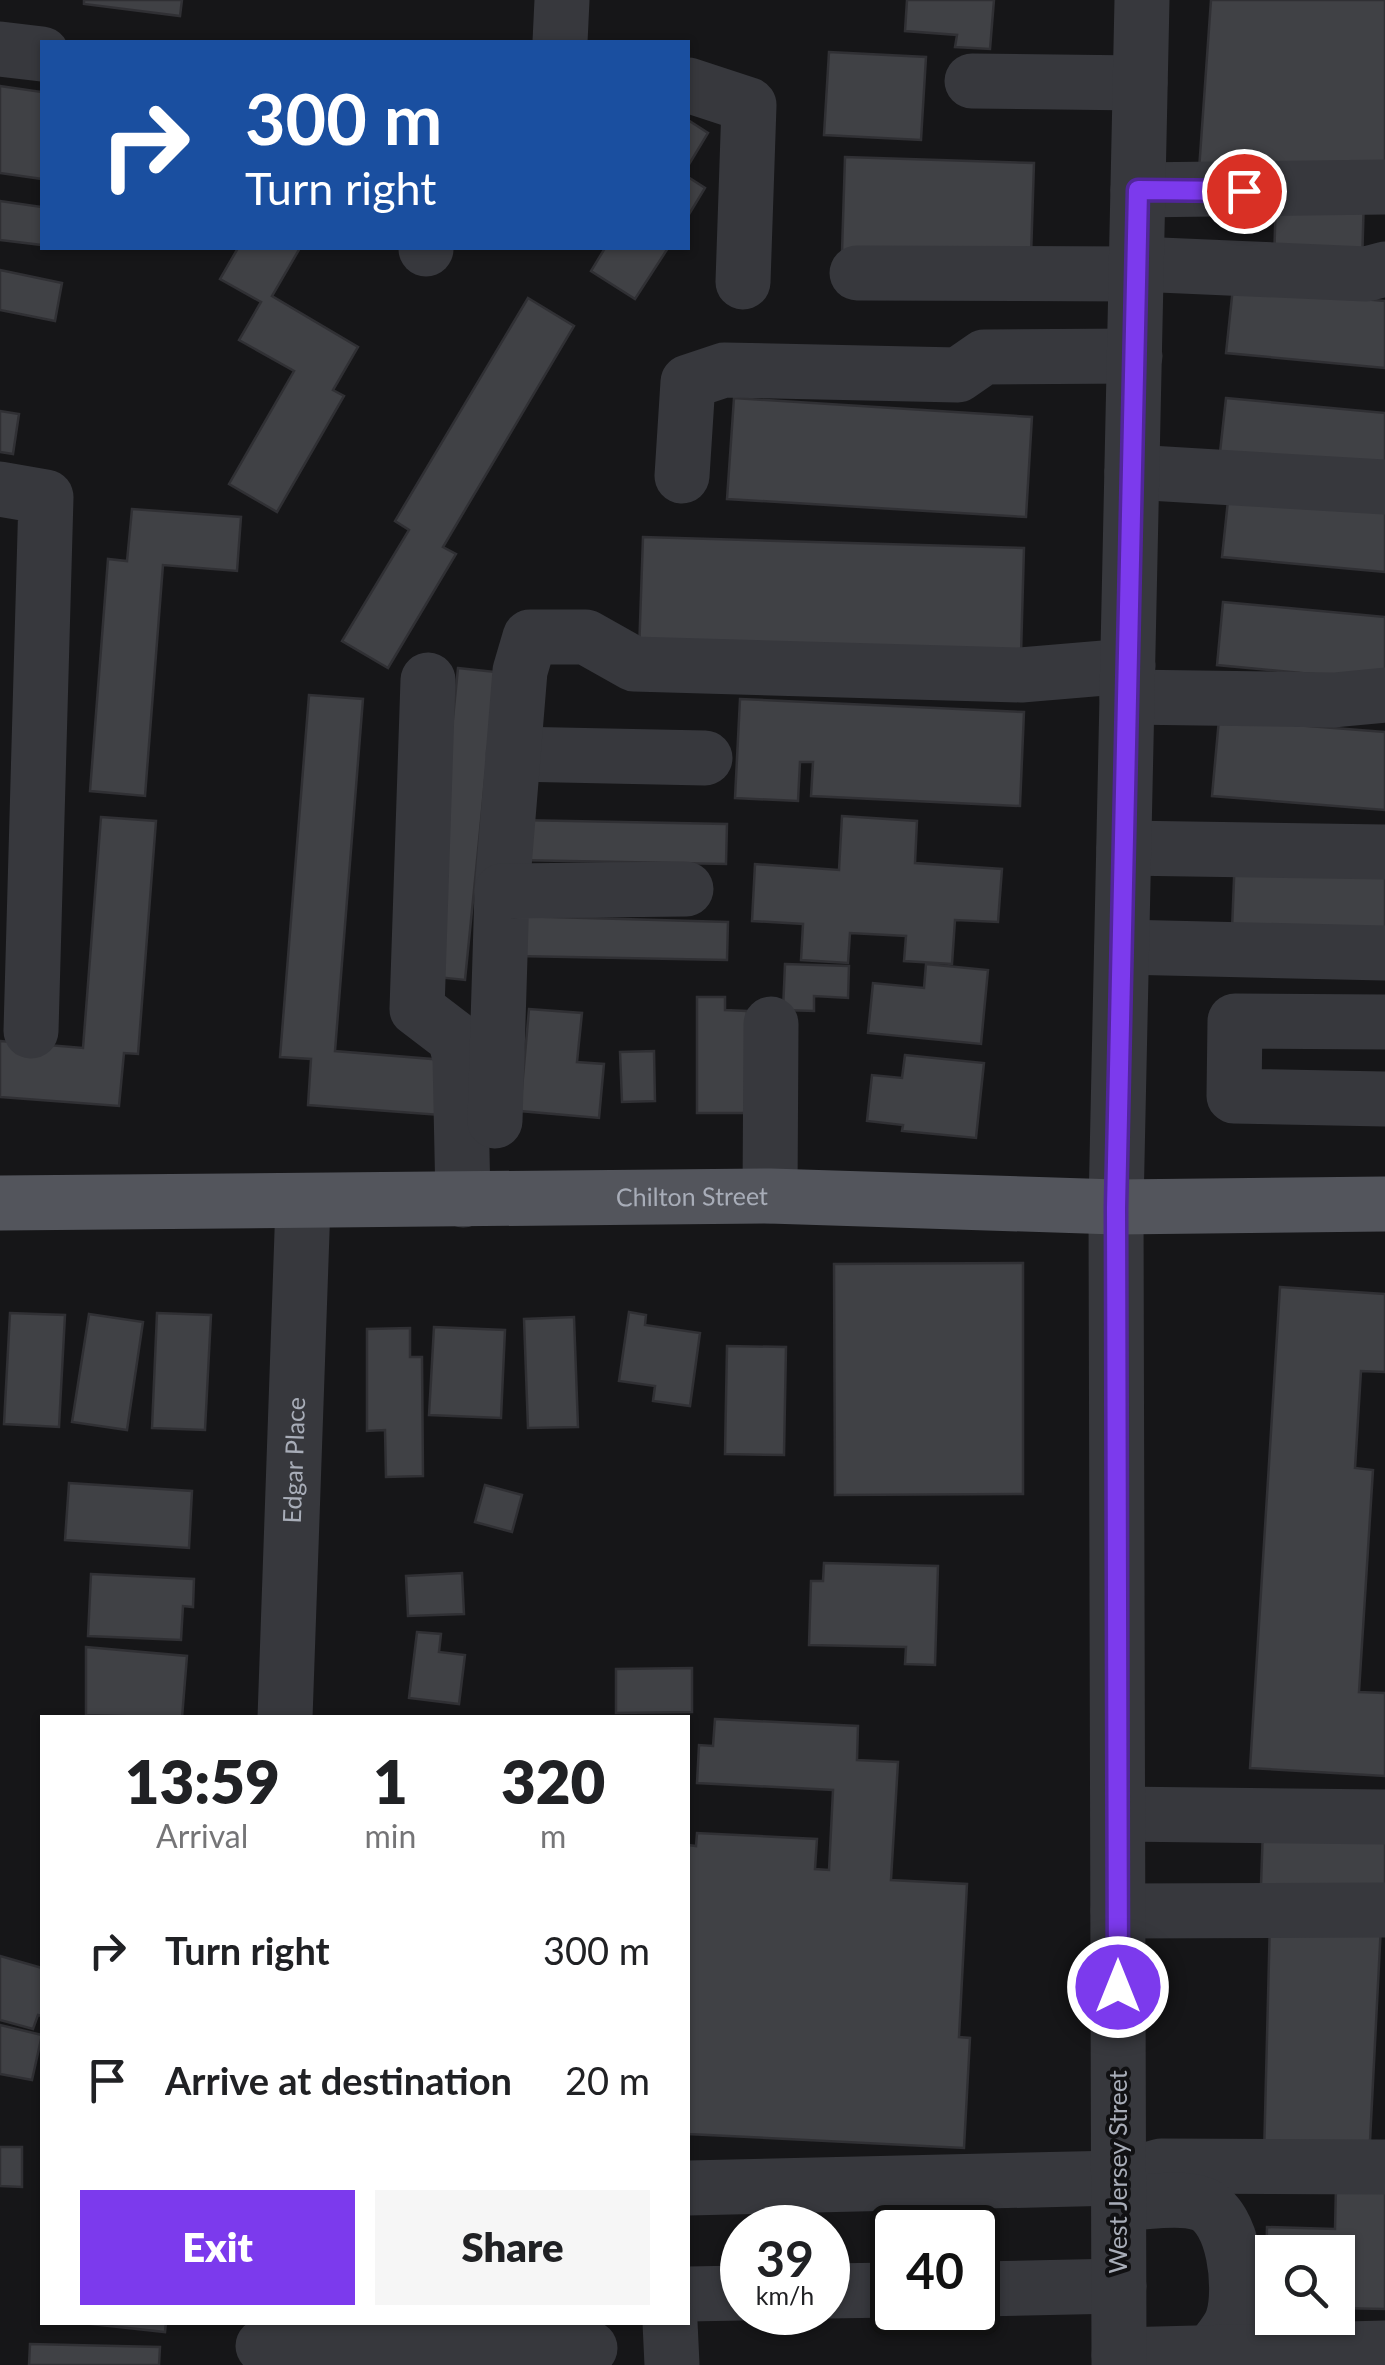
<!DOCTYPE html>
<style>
body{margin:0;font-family:Lato,sans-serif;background:#f6f6f6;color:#202124;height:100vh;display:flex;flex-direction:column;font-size:38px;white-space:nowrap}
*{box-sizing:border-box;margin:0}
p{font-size:32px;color:#757577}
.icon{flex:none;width:55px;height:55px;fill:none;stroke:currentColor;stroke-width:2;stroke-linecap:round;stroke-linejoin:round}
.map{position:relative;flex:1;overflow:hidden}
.side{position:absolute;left:40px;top:1715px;width:650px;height:610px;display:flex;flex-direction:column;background:#fff;border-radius:0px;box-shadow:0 2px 8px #0004}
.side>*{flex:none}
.hud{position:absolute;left:40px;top:40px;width:650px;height:210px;border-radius:0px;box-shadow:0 2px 8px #0004;background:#1a4fa0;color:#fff;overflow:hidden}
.fabs{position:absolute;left:1255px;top:2235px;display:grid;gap:20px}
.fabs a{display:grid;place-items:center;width:100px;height:100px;border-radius:0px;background:#fff;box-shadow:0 2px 8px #0004;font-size:50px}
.speed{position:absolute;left:720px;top:2205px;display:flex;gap:20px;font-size:50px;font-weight:700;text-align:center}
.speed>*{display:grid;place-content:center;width:130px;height:130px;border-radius:50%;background:#fff;box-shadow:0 2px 8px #0004;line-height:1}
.speed small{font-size:25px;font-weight:400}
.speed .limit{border:5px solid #111;border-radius:15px;background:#fff;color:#111}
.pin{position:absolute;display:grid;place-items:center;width:85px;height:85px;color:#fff;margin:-42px;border:5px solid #fff;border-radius:50%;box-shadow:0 2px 10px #0007}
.me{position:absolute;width:110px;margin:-55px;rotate:0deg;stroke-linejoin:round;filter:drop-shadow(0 0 8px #0008)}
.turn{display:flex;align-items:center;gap:35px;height:210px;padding:0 40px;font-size:45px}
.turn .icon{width:130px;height:130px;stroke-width:2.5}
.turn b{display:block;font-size:70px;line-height:85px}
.eta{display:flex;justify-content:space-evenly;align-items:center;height:170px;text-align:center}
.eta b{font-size:60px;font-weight:800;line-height:70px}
.primary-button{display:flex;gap:20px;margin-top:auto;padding:20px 40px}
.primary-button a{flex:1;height:115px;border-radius:0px;background:#7c3aed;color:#fff;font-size:40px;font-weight:800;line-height:115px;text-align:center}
.primary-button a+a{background:#f6f6f6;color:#202124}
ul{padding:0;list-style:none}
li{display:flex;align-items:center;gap:30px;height:130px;padding:0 40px}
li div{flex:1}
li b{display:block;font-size:38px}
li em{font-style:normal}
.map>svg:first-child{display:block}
</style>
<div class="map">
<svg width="1385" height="2365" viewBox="0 0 1385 2365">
<rect width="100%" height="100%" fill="#161618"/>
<g fill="#404145" stroke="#303034" stroke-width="2.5">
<polygon points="84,0 182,0 180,16 84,4"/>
<polygon points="907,0 994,0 990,49 955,47 957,35 905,31"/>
<polygon points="1211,0 1385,0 1385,183 1199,170"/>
<polygon points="829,52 926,57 921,140 824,135"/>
<polygon points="0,86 42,92 42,179 0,173"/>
<polygon points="688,120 708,133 688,166"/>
<polygon points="845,157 1034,163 1031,257 842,252"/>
<polygon points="688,177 705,188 688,216"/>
<polygon points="1276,193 1364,195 1362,266 1274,264"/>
<polygon points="0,201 42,207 42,245 0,240"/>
<polygon points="238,248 300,248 272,296 358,347 333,390 344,396 277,512 229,484 294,371 239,340 261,302 220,279"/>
<polygon points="605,248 668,248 635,299 591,271"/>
<polygon points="0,270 62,283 55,321 0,310"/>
<polygon points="1233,287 1385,301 1385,368 1226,353"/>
<polygon points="528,298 574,326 443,547 456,554 388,668 342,641 409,530 395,521"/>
<polygon points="734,398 1032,417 1026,517 727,499"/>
<polygon points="1226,398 1385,413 1385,477 1219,461"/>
<polygon points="0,411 19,414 13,454 0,452"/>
<polygon points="1229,491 1385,505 1385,572 1222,557"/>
<polygon points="132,509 241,517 237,571 163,565 145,796 90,791 108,559 127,561"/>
<polygon points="643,537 1024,548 1021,655 639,652"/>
<polygon points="1223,602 1385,617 1385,681 1217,665"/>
<polygon points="458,668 496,672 465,980 427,976"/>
<polygon points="309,695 363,699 335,1051 444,1060 440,1115 308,1105 311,1059 280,1057"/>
<polygon points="740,699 1024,712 1020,806 811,796 813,762 800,762 798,801 735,798"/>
<polygon points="1219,719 1385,732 1385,810 1212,796"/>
<polygon points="842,816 917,821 915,863 1002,869 998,922 955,920 952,964 904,961 906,936 850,933 848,963 801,960 803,924 752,921 755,864 839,870"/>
<polygon points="101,817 156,821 138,1054 124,1053 119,1106 0,1097 0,1041 83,1048"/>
<polygon points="517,820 727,824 726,864 516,860"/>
<polygon points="1235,854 1385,870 1385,937 1232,930"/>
<polygon points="516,916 728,922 727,960 516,956"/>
<polygon points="785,964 849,966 848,998 814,996 814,1011 783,1010"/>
<polygon points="926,964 988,970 981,1044 868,1033 873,983 924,988"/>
<polygon points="697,997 725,997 725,1010 747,1011 747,1113 697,1113"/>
<polygon points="529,1009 582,1013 577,1062 604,1064 599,1118 520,1111"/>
<polygon points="654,1051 655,1101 622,1102 620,1052"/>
<polygon points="905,1055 984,1063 976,1138 902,1131 903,1125 867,1121 872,1075 902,1078"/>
<polygon points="1023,1263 1023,1494 835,1495 834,1264"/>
<polygon points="1280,1287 1385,1294 1385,1372 1361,1371 1355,1468 1373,1470 1359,1692 1385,1693 1385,1776 1250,1768"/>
<polygon points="629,1312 646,1315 645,1325 700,1333 690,1406 653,1401 655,1386 619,1381"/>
<polygon points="10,1313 65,1315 59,1427 4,1424"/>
<polygon points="157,1313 211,1315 205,1430 152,1428"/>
<polygon points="89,1314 143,1322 127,1430 72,1422"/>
<polygon points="574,1317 578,1427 528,1428 524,1319"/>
<polygon points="434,1327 505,1330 501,1418 429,1415"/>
<polygon points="410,1328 410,1357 422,1357 423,1476 386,1477 385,1430 367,1431 367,1329"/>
<polygon points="727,1346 786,1347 784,1455 725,1454"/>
<polygon points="69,1483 192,1491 189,1548 65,1540"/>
<polygon points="485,1485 522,1495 512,1532 475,1522"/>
<polygon points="824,1563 938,1566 935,1665 905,1664 906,1647 809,1645 811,1581 823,1581"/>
<polygon points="462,1573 464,1614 408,1616 406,1576"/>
<polygon points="91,1574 194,1579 193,1607 183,1606 181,1640 88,1636"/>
<polygon points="417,1632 441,1634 439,1652 465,1655 459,1704 409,1698"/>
<polygon points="86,1647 187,1656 182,1718 86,1715"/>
<polygon points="692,1668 692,1712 616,1713 616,1669"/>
<polygon points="715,1719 858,1726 857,1760 898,1762 891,1880 967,1884 959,2037 970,2038 964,2148 688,2134 688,1845 696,1846 697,1833 817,1839 815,1869 829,1870 833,1790 697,1783 699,1745 713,1746"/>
<polygon points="1263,1828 1385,1832 1385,1888 1261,1885"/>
<polygon points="1270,1919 1381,1925 1369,2161 1264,2156"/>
<polygon points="0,1956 42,1968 42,2016 38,2015 33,2029 0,2020"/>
<polygon points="0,2025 42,2035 32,2080 0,2074"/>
<polygon points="0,2147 22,2147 22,2187 0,2186"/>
<polygon points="1336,2187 1385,2188 1385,2309 1338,2308 1338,2252 1272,2252 1272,2307 1265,2306 1267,2227 1335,2229"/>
<polygon points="73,2322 166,2322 165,2332"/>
<polygon points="30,2344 160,2347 159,2365 29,2365"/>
</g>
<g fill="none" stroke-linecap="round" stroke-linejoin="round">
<g stroke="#37383d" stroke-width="55">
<polyline points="560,42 562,0"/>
<polyline points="0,49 42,54"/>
<polyline points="972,81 1140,83"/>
<polyline points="688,85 749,105 743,282"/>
<polyline points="1138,190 1385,187"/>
<polyline points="426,249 426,248"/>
<polyline points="1137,264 1366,274 1385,269"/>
<polyline points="857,273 1136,274"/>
<polyline points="1132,472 1385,487"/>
<polyline points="682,476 688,382 724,370 958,375 984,357 1135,356"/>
<polyline points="0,489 46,497 31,1031"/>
<polyline points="428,680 417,1009 455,1038 460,1058 463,1200"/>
<polyline points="1127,697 1334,700 1385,695"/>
<polyline points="513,754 705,758"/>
<polyline points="1124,848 1385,852"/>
<polyline points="502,891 520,671 530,637 586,637 634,664 1021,675 1128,666"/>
<polyline points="1122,947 1385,953"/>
<polyline points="1385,1022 1235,1021 1234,1096 1385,1099"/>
<polyline points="495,1121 502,891 686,889"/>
<polyline points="770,1196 771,1024"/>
<path id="s1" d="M285,1718L303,1204"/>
<polyline points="1118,1814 1385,1817"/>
<polyline points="1118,1911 1385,1910"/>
<polyline points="688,2188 1118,2178 1161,2166 1385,2167"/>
<path d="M1131,2203C1152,2202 1181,2196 1202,2204C1235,2217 1242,2288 1233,2318C1230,2329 1219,2341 1212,2351"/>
<polyline points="978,2289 1119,2286"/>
<polyline points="828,2291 892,2290"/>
<polyline points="688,2294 742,2293"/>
<polyline points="670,2322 672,2365"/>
<polyline points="263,2346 590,2348"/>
<polyline points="1119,2355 1385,2348"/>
<polyline points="1119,2365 1116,1207 1142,0"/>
</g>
<path stroke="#53555c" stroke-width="55" id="s2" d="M0,1203L770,1196L1116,1207L1385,1204"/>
</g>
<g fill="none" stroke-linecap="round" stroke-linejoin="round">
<defs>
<polyline id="route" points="1118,1987 1116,1208 1138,190 1244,191"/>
</defs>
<use href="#route" stroke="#51269a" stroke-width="25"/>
<use href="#route" stroke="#7c3aed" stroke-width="18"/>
</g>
<g text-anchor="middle" stroke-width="8" stroke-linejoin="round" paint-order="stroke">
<g font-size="25" fill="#a8adb8" stroke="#111113">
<text dy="9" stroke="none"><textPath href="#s2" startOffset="692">Chilton Street</textPath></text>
<text dy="9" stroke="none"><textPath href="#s1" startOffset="258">Edgar Place</textPath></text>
<text transform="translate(1118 2172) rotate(-90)" y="9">West Jersey Street</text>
</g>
</g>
</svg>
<div class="fabs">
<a><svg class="icon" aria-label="search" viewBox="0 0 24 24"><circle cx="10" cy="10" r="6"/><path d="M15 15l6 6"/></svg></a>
</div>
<div class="speed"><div>39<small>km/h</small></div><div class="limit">40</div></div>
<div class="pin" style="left:1244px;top:191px;background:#d93025"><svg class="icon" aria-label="arrive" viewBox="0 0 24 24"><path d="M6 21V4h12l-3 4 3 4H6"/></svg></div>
<svg class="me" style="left:1118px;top:1987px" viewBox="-20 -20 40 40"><circle r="17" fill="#7c3aed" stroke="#fff" stroke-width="3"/><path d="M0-11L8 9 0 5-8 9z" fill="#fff"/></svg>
<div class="hud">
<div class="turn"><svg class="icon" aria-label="right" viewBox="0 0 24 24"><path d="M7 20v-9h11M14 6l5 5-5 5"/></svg><div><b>300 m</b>Turn right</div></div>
</div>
<section class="side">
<div class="eta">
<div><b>13:59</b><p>Arrival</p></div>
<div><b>1</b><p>min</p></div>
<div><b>320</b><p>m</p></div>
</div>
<ul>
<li><svg class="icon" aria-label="right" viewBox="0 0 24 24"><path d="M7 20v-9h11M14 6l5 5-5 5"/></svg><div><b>Turn right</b></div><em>300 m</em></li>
<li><svg class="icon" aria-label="arrive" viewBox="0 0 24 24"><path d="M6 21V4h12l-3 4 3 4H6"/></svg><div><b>Arrive at destination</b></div><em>20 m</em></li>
</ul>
<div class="primary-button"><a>Exit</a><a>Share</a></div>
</section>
</div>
